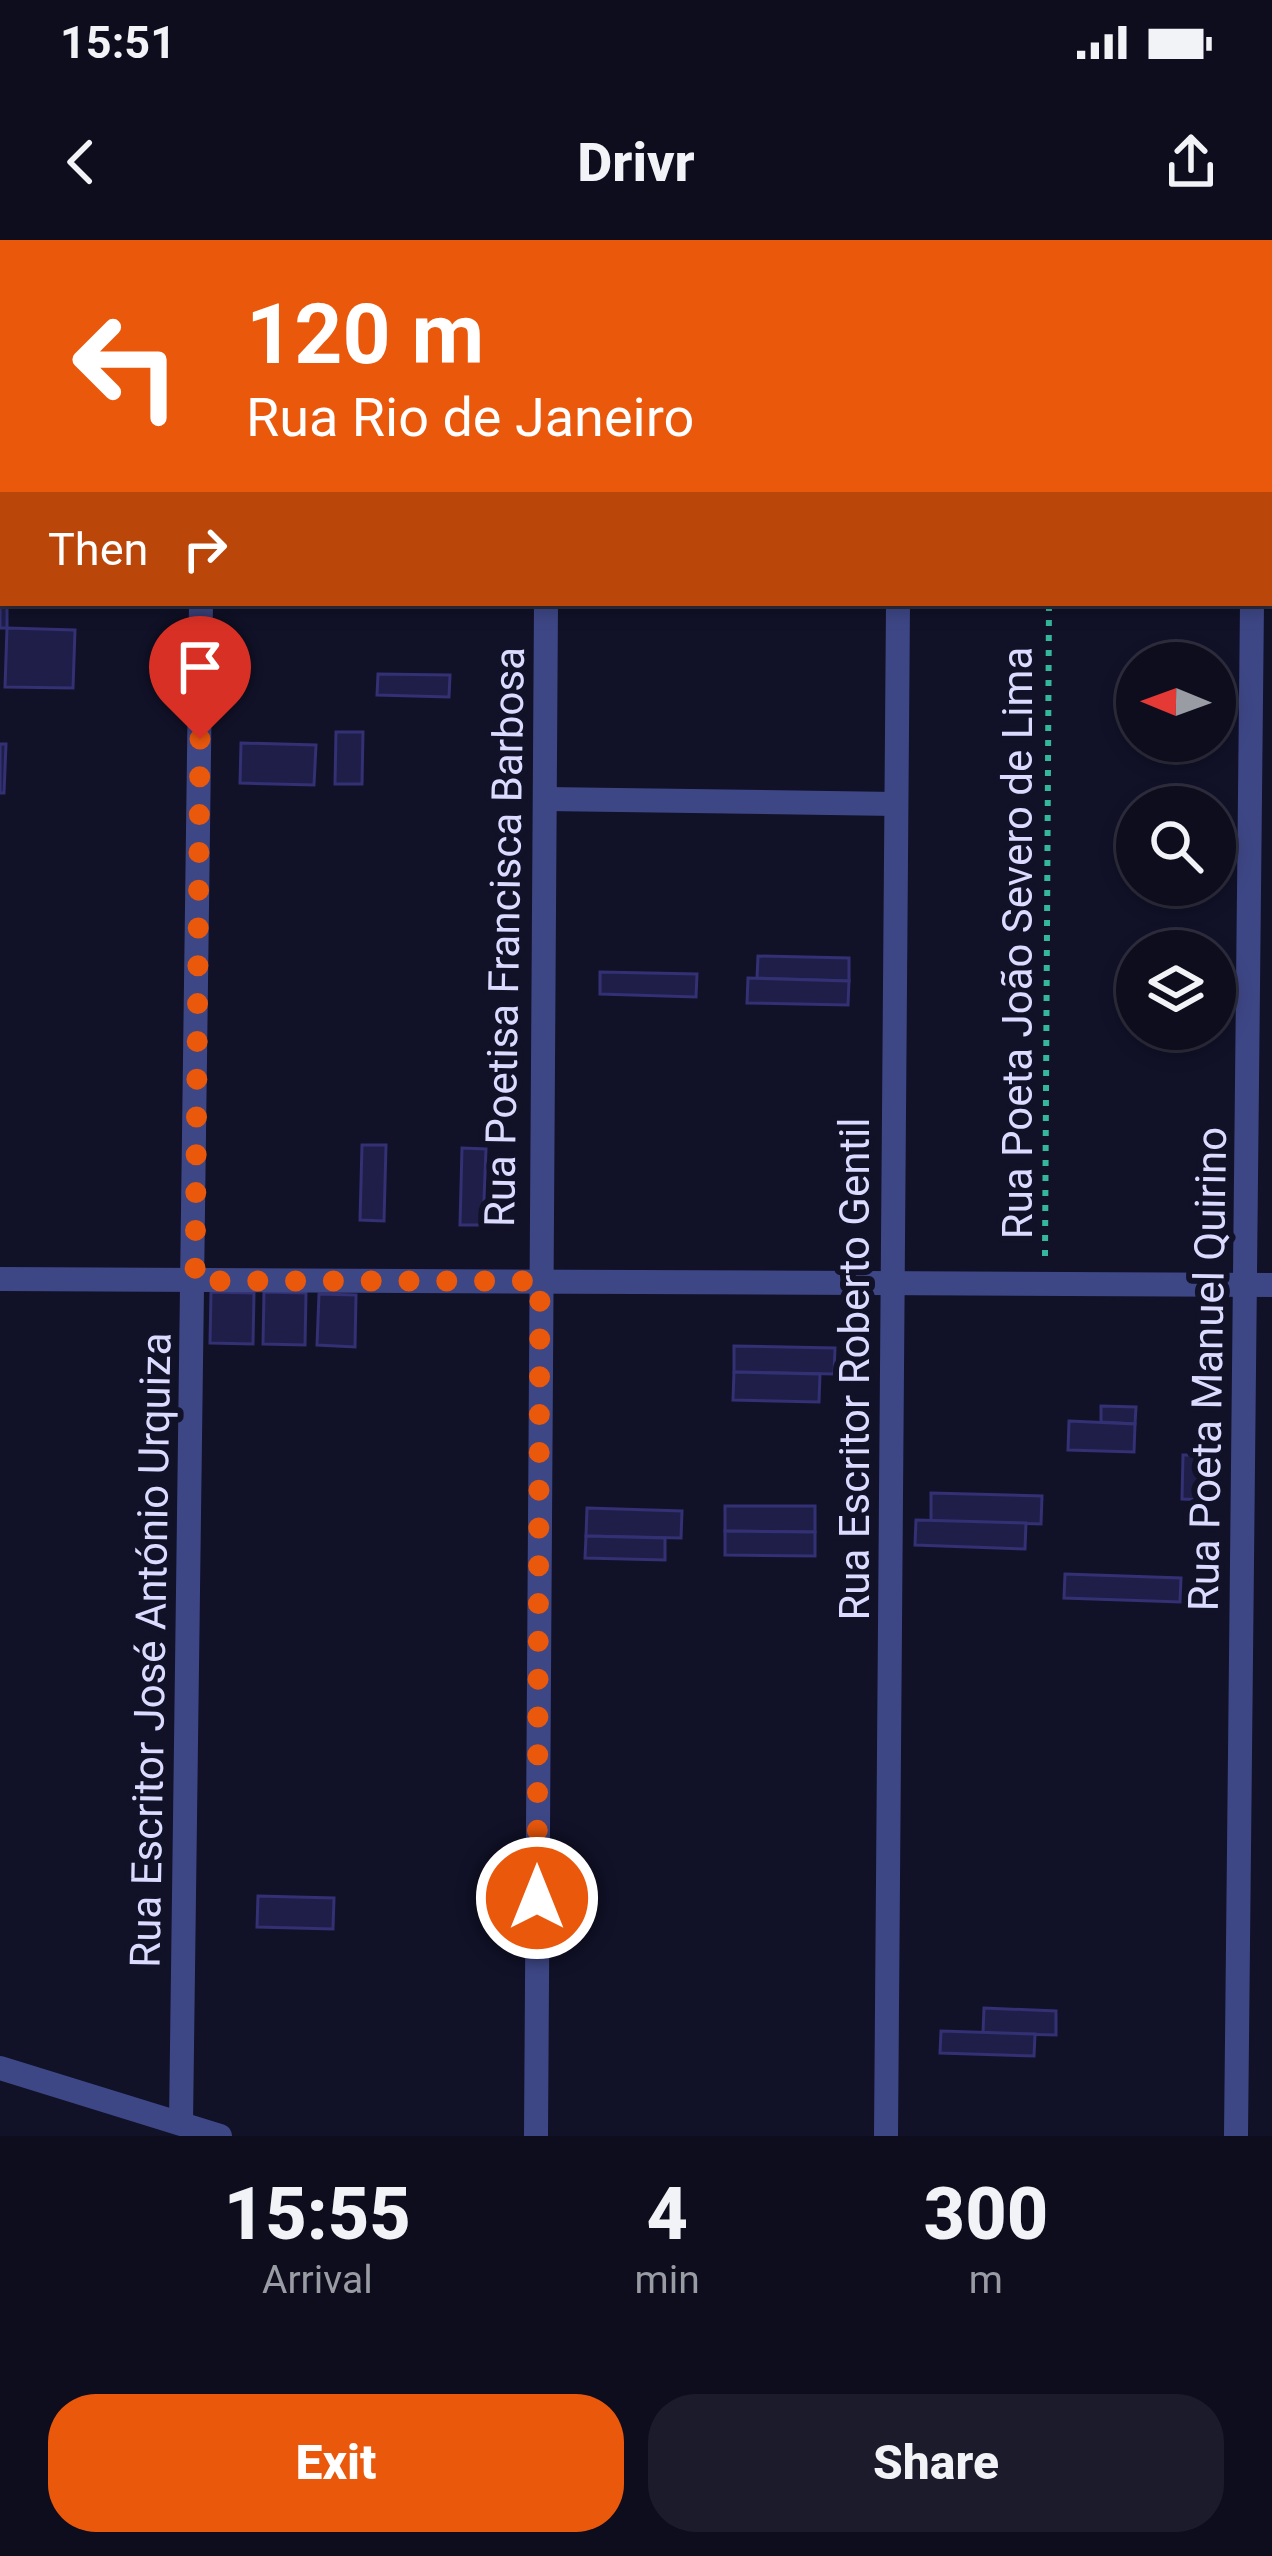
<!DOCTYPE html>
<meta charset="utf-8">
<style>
body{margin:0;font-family:Roboto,sans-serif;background:#1b1b2b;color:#f1f3f6;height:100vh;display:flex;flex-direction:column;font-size:45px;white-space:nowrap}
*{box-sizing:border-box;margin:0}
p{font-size:39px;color:#9a9ca4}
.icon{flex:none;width:66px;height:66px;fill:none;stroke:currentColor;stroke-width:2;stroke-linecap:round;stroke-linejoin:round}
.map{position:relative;height:1896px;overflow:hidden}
.details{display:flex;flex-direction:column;background:#0d0d1e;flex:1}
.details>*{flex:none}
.banner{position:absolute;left:0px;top:0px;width:1272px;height:366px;box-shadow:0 6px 18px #0003,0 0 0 3px #2d2d3c;background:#ea580c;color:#fff;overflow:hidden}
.needle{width:78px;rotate:271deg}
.tools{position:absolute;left:1116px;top:402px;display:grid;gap:24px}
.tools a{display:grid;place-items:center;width:120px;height:120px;border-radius:50%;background:#0d0d1e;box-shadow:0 6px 18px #0003,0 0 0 3px #2d2d3c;font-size:60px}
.pin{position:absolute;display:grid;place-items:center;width:102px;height:102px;color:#fff;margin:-123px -51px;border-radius:50% 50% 50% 0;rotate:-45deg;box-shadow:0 0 12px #0007}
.pin .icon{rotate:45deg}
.me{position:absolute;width:132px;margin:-66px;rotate:0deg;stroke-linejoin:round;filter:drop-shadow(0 0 9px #0008)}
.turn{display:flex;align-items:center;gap:42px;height:252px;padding:0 48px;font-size:54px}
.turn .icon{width:156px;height:156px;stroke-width:2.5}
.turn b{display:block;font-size:84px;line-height:102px}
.then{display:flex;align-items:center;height:114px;padding:0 48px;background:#0003;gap:24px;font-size:45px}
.eta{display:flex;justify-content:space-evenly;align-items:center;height:204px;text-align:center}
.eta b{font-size:72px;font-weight:800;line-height:84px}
.action{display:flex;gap:24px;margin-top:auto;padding:24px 48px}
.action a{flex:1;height:138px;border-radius:48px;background:#ea580c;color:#fff;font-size:48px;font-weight:800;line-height:138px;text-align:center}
.action a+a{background:#1b1b2b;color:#f1f3f6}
.status{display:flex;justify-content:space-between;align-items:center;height:84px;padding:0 60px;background:#0d0d1e;direction:ltr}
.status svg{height:33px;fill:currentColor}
header{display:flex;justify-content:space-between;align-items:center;height:156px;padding:0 48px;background:#0d0d1e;font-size:54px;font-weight:800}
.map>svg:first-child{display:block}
</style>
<div class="status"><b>15:51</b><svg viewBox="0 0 49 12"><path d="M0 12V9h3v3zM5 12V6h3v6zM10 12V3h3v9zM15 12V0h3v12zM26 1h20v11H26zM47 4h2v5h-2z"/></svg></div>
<header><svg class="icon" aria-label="back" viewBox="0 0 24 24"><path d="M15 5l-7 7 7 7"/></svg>Drivr<svg class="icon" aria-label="share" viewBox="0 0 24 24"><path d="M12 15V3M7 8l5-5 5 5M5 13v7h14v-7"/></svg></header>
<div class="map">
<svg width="1272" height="1896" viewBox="0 0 1272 1896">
<rect width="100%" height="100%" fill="#111128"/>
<g fill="#1f1e49" stroke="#333074" stroke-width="3">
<rect x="223" y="0" width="58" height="3"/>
<polygon points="0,344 7,363 7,388 0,388"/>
<polygon points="7,388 75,390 73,448 5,447"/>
<polygon points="378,434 450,435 449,457 377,455"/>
<polygon points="336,492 363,492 362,544 335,544"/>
<polygon points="241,503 316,505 314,545 240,543"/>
<polygon points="0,504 6,504 4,553 0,553"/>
<polygon points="758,716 849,718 849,741 757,738"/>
<polygon points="600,732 697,734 696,757 600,754"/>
<polygon points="748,738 849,741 848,765 747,763"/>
<polygon points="362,905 386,905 384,981 360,980"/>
<polygon points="462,908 486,909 483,985 460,985"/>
<polygon points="211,1052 254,1053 253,1104 210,1103"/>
<polygon points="264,1052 306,1053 305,1105 263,1104"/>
<polygon points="319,1054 356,1055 355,1107 317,1105"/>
<polygon points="734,1106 835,1108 834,1134 734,1132"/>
<polygon points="734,1132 820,1134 819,1162 733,1160"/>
<polygon points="1101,1166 1136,1167 1135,1184 1101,1182"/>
<polygon points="1069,1181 1135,1184 1134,1212 1068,1210"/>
<polygon points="1183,1215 1209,1215 1207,1260 1182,1259"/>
<polygon points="931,1253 1042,1256 1041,1284 931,1281"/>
<polygon points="725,1266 815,1266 815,1292 725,1291"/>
<polygon points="587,1268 682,1271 681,1298 586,1296"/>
<polygon points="916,1280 1026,1283 1025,1309 915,1305"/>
<polygon points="725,1291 815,1292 815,1316 725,1315"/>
<polygon points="586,1296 665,1298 665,1320 585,1318"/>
<polygon points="1065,1334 1181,1338 1180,1362 1064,1358"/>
<polygon points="258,1656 334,1658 333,1689 257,1687"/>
<polygon points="984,1768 1056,1771 1056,1795 983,1793"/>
<polygon points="941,1791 1035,1794 1034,1816 940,1813"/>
</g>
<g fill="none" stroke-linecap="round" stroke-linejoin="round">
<polyline stroke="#34b79a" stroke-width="6" stroke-dasharray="6 9" stroke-linecap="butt" points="1045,1016 1049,363"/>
<g stroke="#3e4786" stroke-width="24">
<polyline points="203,3 203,0"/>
<polyline points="402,3 402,0"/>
<polyline points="902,3 902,0"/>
<polyline points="1254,3 1254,0"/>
<polyline points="0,233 3,233"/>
<polyline points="1269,241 1272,241"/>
<polyline points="546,559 896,564"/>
<polyline points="0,1039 1272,1045"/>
<polyline points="0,1828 220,1896"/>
<polyline points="181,1883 201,363"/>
<polyline points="536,1896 546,363"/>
<polyline points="886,1896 898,363"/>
<polyline points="1236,1896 1252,363"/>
</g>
</g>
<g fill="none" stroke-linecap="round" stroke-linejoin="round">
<polyline stroke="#ea580c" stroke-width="21" stroke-dasharray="0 37.8" points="200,499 195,1041 540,1041 537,1658"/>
</g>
<g text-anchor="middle" stroke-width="12" stroke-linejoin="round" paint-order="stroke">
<g font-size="42" fill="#dadbfe" stroke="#111128">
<text transform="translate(504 697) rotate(-89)" y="15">Rua Poetisa Francisca Barbosa</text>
<text transform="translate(1017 703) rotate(-90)" y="15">Rua Poeta João Severo de Lima</text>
<text transform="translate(854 1129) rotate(-90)" y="15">Rua Escritor Roberto Gentil</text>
<text transform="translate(1207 1129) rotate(-89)" y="15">Rua Poeta Manuel Quirino</text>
<text transform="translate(150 1410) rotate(-89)" y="15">Rua Escritor José António Urquiza</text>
</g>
</g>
</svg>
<div class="tools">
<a><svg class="needle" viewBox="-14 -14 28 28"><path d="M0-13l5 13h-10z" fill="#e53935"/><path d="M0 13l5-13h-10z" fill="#9a9ca4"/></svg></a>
<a><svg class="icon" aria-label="search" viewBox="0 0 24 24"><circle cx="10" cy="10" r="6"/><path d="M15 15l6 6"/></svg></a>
<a><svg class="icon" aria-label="layers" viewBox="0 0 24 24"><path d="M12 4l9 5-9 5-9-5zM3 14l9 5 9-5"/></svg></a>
</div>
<div class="pin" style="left:200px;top:499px;background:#d93025"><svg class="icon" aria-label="arrive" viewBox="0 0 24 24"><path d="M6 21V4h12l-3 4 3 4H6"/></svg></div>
<svg class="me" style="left:537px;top:1658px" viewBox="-20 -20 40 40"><circle r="17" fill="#ea580c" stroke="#fff" stroke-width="3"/><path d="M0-11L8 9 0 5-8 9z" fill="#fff"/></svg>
<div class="banner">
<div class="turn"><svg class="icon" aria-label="left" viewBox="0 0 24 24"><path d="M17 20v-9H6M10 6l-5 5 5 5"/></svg><div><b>120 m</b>Rua Rio de Janeiro</div></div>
<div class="then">Then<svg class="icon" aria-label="right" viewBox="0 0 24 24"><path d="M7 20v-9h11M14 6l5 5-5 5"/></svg></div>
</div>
</div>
<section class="details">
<div class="eta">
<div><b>15:55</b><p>Arrival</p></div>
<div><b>4</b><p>min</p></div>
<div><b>300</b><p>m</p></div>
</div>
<div class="action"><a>Exit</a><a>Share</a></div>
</section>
